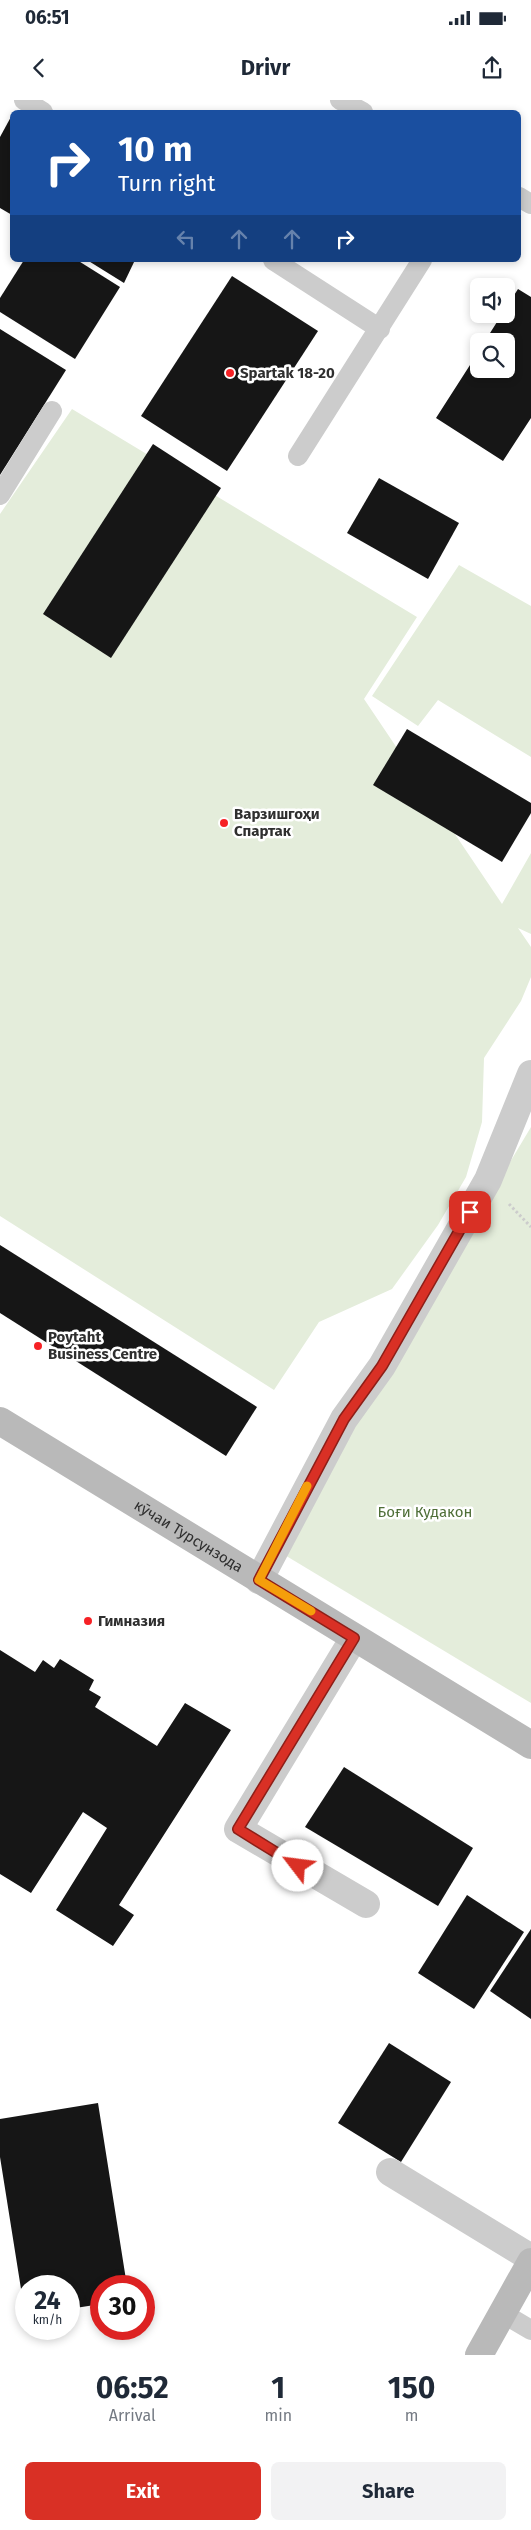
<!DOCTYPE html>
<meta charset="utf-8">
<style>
body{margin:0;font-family:"Fira Sans",sans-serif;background:#f2f2f3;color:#1f2937;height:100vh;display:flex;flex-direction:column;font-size:19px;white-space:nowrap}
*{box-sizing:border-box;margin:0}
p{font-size:16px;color:#747a83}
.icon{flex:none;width:28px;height:28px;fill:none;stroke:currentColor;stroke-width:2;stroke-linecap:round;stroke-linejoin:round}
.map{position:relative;height:2255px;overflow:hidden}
.details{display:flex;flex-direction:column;background:#fff;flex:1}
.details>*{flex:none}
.hud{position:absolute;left:10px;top:10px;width:511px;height:152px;border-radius:8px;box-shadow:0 2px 8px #0003;background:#1a4fa0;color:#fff;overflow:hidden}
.controls{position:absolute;left:470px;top:178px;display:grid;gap:10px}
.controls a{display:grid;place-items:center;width:45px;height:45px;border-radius:8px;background:#fff;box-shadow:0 2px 8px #0003;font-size:25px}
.speed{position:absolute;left:15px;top:2175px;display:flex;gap:10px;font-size:25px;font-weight:700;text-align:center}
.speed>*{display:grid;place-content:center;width:65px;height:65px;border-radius:50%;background:#fff;box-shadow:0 2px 8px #0003;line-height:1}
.speed small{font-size:12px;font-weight:400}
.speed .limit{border:8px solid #d22;background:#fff;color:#111}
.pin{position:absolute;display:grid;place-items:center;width:42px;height:42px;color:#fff;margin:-21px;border-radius:10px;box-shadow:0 2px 8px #0006}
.me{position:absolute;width:55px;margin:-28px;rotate:300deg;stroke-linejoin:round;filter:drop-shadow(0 0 4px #0008)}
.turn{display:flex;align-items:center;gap:18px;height:105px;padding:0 25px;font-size:22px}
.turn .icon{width:65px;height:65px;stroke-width:2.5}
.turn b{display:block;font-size:35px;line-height:42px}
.lanes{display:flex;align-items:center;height:48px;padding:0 25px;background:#0003;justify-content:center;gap:25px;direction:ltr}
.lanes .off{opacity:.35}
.eta{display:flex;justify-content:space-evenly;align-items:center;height:85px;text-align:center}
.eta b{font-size:30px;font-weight:700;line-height:35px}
.button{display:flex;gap:10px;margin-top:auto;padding:10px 25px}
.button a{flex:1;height:58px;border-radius:8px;background:#d93025;color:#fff;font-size:20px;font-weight:700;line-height:58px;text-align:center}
.button a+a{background:#f2f2f3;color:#1f2937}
.status{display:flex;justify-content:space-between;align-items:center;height:35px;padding:0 25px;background:#fff;direction:ltr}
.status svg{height:14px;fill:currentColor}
header{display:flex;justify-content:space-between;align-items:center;height:65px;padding:0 25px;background:#fff;font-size:22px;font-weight:700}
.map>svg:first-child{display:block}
</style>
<div class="status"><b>06:51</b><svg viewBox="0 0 49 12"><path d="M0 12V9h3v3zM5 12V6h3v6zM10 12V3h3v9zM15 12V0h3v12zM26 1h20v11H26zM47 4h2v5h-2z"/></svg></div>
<header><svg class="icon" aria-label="back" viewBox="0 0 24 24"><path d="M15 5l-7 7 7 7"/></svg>Drivr<svg class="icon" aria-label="share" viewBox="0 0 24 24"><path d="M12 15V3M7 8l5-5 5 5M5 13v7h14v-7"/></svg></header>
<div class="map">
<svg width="531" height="2255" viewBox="0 0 531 2255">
<rect width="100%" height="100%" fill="#fff"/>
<g fill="#e4eddb">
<polygon points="72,309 417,517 364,599 502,804 531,753 531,834 518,828 531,847 531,877 521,901 484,958 482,1022 466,1077 438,1125 392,1189 319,1222 274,1290 0,1116 0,414"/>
<polygon points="459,465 531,506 531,657 438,600 418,626 372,596"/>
<polygon points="531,1027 531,1603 278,1451"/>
</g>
<g fill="#161616">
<polygon points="12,15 12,115 0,108 0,37"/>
<polygon points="24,160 77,160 120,187 75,259 0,212 0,198"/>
<polygon points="87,160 135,160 124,183"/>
<polygon points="232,176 318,231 227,371 141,316"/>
<polygon points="518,189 531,197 531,318 503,361 436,318 479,251 479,269 506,269 506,241 485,241 502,214 506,214 506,208"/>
<polygon points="0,229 66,270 0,375"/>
<polygon points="153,344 221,388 111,558 43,514"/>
<polygon points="379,378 459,423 428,479 347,433"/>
<polygon points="407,629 531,703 531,713 502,762 373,685"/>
<polygon points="0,1145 257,1307 226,1356 0,1213"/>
<polygon points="0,1550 35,1572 43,1560 54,1568 60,1559 94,1580 89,1590 101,1597 95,1607 157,1646 185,1603 231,1630 119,1805 134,1815 113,1846 56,1810 107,1728 83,1712 31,1793 0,1774"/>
<polygon points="344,1667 473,1748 438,1806 305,1727"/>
<polygon points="467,1795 524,1832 474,1909 418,1873"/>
<polygon points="531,1829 531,1919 490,1891"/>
<polygon points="389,1943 451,1982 401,2062 338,2023"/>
<polygon points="98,2003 127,2186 101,2186 101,2204 69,2209 69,2186 26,2186 25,2214 0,2057 0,2019"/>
</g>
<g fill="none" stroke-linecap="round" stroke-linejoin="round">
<polyline stroke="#ccc" stroke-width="3" stroke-dasharray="2.5 2.5" stroke-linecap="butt" points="509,1104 531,1127"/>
<g stroke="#ccc" stroke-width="20">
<polyline points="24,0 43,12"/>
<polyline points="340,0 363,12"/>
<polyline points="519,97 531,104"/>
<polyline points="273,160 380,229"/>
<polyline points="298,356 422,160"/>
<polyline points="0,395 52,311"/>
<polyline points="504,2214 531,2230"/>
</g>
<g stroke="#ccc" stroke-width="28">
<polyline points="259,1480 344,1319 382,1266 488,1080 531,974"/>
<polyline points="354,1538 238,1729 366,1804"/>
<polyline points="390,2072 531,2158"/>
</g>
<g stroke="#b9b9b9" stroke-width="28">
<path id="s1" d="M0,1321L531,1645"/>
<polyline points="479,2255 531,2162"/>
</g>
</g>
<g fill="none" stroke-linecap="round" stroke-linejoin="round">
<defs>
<polyline id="route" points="298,1766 238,1729 354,1538 259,1480 344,1319 382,1266 470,1112"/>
</defs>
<use href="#route" stroke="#8d1f18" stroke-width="12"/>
<use href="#route" stroke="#d93025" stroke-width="9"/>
<polyline stroke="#f59e0b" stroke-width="9" points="307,1386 259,1480 311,1511"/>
</g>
<g fill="#f62125" stroke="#fff" stroke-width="2">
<circle cx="230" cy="273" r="5"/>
<circle cx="224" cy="723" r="5"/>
<circle cx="38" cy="1246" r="5"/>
<circle cx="88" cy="1521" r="5"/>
</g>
<g text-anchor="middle" stroke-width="5" stroke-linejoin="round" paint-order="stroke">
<g font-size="15" font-weight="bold" fill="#2f2f2f" stroke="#fff" text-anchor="start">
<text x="240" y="278">Spartak 18-20</text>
<text x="234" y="719">Варзишгоҳи<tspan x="234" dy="17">Спартак</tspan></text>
<text x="48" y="1242">Poytaht<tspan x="48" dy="17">Business Centre</tspan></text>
<text x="98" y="1526">Гимназия</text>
</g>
<g font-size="15" fill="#4f6f38" stroke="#fff">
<text x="425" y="1417">Боғи Кудакон</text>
</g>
<g font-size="15" fill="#2f2f2f" stroke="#fff">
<text dy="5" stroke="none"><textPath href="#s1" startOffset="221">кӯчаи Турсунзода</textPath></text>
</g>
</g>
</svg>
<div class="controls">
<a><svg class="icon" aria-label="sound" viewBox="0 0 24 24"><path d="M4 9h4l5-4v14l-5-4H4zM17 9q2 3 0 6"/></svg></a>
<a><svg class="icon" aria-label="search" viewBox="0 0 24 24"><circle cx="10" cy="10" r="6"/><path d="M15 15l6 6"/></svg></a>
</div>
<div class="speed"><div>24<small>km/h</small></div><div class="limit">30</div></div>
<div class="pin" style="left:470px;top:1112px;background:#d93025"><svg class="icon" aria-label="arrive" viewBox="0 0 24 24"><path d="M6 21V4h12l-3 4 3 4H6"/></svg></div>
<svg class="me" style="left:298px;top:1766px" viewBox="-20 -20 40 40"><circle r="19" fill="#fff"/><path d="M0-13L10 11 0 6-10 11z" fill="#d93025"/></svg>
<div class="hud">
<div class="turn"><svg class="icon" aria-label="right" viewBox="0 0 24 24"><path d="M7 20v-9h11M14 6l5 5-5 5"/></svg><div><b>10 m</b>Turn right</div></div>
<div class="lanes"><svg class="icon off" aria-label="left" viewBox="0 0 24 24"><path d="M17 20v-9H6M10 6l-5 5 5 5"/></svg><svg class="icon off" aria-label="ahead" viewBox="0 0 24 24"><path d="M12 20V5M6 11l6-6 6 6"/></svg><svg class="icon off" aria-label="ahead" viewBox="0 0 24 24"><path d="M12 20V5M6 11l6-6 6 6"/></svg><svg class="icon" aria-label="right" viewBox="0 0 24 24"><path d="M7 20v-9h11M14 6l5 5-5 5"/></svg></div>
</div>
</div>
<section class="details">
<div class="eta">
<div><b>06:52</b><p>Arrival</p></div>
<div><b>1</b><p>min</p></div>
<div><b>150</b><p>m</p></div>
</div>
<div class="button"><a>Exit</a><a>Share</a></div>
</section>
